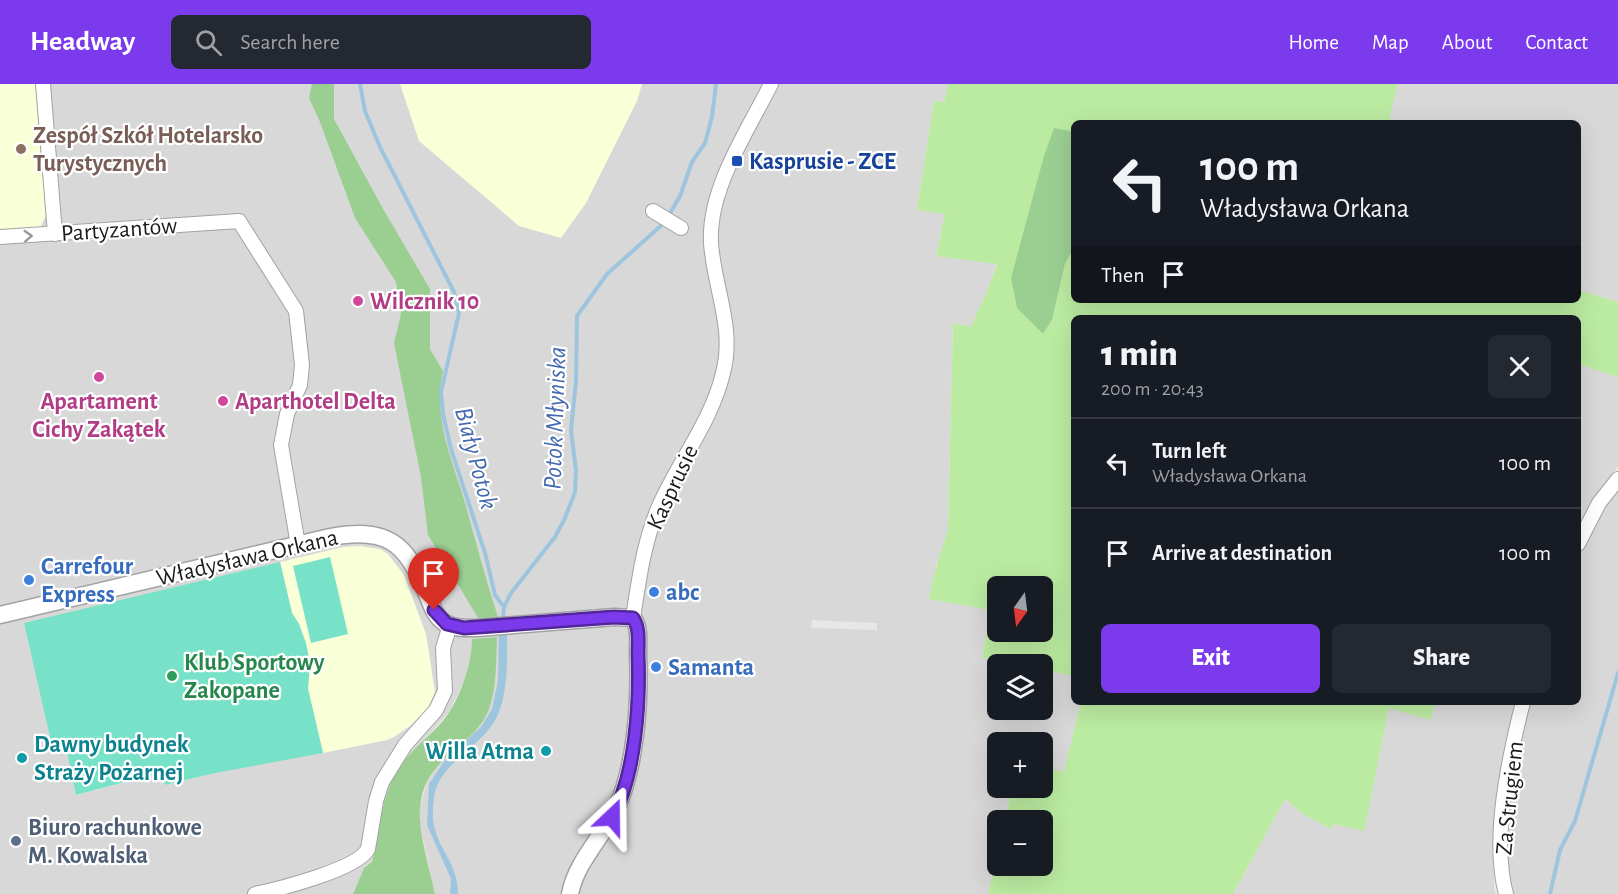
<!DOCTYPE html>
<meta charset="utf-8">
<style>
body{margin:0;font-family:"Alegreya Sans",sans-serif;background:#242831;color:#f1f3f6;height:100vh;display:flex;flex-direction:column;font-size:22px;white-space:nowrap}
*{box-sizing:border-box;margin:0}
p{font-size:20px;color:#9ea1a6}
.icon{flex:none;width:33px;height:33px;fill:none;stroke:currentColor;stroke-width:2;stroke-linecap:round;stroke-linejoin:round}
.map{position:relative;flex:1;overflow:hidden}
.sheet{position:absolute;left:1071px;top:231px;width:510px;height:390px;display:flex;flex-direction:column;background:#171b24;border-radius:9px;box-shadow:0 6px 24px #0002}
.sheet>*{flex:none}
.hud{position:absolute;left:1071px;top:36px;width:510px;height:183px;border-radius:9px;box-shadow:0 6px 24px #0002;background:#171b24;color:#f1f3f6;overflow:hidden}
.needle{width:39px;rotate:194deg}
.tools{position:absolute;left:987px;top:492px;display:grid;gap:12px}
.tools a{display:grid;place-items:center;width:66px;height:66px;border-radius:9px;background:#171b24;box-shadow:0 6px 24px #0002;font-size:30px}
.pin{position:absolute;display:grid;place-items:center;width:51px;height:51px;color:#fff;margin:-62px -26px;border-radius:50% 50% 50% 0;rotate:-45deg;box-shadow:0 0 6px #0007}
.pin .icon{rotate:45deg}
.me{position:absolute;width:66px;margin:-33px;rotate:23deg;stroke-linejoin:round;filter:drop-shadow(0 0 4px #0008)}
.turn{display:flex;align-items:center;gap:21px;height:126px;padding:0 30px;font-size:27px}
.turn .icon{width:78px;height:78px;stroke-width:2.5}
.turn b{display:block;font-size:42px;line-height:51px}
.then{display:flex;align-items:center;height:57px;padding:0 30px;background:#0003;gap:12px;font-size:22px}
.round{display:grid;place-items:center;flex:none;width:63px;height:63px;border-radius:9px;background:#242831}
.summary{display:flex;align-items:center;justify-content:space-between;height:102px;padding:0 30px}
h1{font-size:36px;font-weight:800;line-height:45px}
.button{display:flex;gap:12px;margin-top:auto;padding:12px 30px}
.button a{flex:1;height:69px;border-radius:9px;background:#7c3aed;color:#fff;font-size:24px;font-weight:800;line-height:69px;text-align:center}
.button a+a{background:#242831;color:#f1f3f6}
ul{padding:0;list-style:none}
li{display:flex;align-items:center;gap:18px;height:90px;padding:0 30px;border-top:2px solid #363941}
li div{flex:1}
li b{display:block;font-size:22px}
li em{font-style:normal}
header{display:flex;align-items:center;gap:36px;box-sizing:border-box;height:84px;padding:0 30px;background:#7c3aed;color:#fff}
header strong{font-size:28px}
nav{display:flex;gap:33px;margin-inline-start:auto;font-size:21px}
.search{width:420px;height:54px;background:#242831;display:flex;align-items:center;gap:15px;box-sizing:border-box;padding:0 21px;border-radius:9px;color:#9ea1a6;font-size:22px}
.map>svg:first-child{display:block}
</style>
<header>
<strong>Headway</strong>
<div class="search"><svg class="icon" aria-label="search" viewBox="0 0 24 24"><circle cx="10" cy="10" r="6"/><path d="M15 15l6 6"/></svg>Search here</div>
<nav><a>Home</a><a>Map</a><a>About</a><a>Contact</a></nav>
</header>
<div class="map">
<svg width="1618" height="810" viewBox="0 0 1618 810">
<rect width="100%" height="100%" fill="#edebdf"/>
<g fill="#d9d8d8" fill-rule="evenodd">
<path d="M0,0H948L944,18H934L917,126L945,129L936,172L997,179L987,207L971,243L953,239L948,445L940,474L935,483L991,526L982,573L1016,580H998V626H1042L1043,586L1074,592V618H1081L1064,688L1043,683L1042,658H998V704H1012L1005,736H998L997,768L988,810H435L420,741V722L427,699L434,686L442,675L462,658L495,598L496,553L472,555V564L465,595L449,628L397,686L387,709L372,778L364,784L353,810H0ZM308,605L215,689L165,701L163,688L77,711L66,663L53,666Z"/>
<polygon points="1398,0 1618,0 1618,218 1578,206 1578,39 1404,39 1388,34"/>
<polygon points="1578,280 1618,293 1618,382 1603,402 1578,440"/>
<polygon points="1618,402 1618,810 1509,810 1505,752 1518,657 1528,618 1578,618 1578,469 1603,421"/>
<polygon points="1435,618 1515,618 1506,660 1495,748 1494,804 1496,810 1233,810 1285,715 1303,730 1331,745 1332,740 1364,746 1389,623 1431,635"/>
</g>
<g fill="#f9ffd7">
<polygon points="0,0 37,0 47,129 39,146 0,149"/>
<polygon points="400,0 642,0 637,17 586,119 561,154 519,142 419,57"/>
<polygon points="360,462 380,465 388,470 404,491 426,550 435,608 429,622 422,630 411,641 394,653 387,656 323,669 308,605 310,579 299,540 292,529 280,478 343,463"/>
</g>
<g fill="#bbeba1" fill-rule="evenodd">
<path d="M948,0H1398L1389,34L1404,39H1074V55L1070,47L1018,224L1043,250L1052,236L1065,180L1074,163V216H1578V206L1618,218V293L1578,280V234H1074V592L1043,586L1042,580H1016L982,574L991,526L929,515C933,491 941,469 948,445L953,239L971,243L987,207L997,180L936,172L945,130L917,126L934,17L944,18ZM998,502H1042V548H998Z"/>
<polygon points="1081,618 1435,618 1431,636 1389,624 1364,747 1333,740 1331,745 1303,730 1285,715 1233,810 988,810 997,768 998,782 1042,782 1042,736 1005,736 1012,704 1042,704 1043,683 1064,688"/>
</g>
<g fill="#9bcf92">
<path d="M312,0H334V35L382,123L430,205V265L443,287C432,334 453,377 466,422C476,459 486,496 498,533L480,537L428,451L421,393L394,259L401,230L396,198L355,134L320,38L309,14Z"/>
<polygon points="1054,44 1070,47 1074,55 1074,163 1065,180 1052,236 1043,250 1017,224 1011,194 1044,72"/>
<path d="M497,553C496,576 497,603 489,625C473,666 424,671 420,724C418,749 430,785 435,810H353L364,784L372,778C379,749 381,715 396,689C408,668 428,654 443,637C459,617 472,581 472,555Z"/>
</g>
<g fill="#78e2c8">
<polygon points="330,473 348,550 311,559 293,482"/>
<polygon points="280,478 292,529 299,540 306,559 310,579 308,605 323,669 215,689 165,701 162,688 76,711 66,663 53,666 24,539"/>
</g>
<polygon fill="#e7e7e7" points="812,536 877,539 877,546 811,544"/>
<path fill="#9dc6de" d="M507,541C507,570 509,601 499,628C486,663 438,677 434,714C433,722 432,734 434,742C440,768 458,780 458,810H450L451,795L427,741L429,700L445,676L481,643L492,625L498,597L499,542Z"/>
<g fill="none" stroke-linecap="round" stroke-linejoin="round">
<g stroke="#9dc6de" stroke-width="4">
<polyline points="360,0 365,27 380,63 454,208 459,229 441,308 443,330 451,365 485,469 495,511 504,523"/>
<polyline points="668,133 680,112 692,78 705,59 712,33 716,0"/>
<polyline points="503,536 504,523 511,509 555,453 565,434 575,408 576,387 571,346 576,297 577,232 607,190 664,139"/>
<polyline points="1550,810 1560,766 1575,737 1618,589"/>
</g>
<defs>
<g id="minor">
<polyline points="43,0 55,150"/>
<polyline points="653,127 681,144"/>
<polyline points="0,153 239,137 296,227 302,281 300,301 287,330 281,361 298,461"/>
<polyline points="1578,460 1599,419 1618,395"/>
<path d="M633,534C639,495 644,456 660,420C680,376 712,336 723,289C735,244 714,204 711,159C708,105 747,48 771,0"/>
<path d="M255,810C279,805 358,785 368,765L376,717L382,698L405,661L436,626L445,607L443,564L450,541"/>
<path d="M1506,810C1491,755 1509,673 1523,618"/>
</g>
<path id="tertiary" d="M0,531L330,453C385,443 406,457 426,508C431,519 434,532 445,539C455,545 466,544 477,544L614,533L633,534C640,544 638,558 638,570C640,617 636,683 616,725C602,754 576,778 570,810"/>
</defs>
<use href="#minor" stroke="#a2a2a2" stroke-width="16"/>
<use href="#tertiary" stroke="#a2a2a2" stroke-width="19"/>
<use href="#minor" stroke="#fff" stroke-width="14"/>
<use href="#tertiary" stroke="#fff" stroke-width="16"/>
</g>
<defs><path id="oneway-chevron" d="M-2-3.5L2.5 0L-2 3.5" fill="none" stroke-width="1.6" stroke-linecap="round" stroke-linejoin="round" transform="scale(1.5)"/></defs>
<use stroke="#989898" href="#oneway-chevron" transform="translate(28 152) rotate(-3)"/>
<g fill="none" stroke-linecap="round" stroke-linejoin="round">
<defs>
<path id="route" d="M434,526L447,540L464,544L614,533L633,534C640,544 638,558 638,570C640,617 636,691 612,733"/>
</defs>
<use href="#route" stroke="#51269a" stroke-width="15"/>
<use href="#route" stroke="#7c3aed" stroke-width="10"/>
</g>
<circle fill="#8d6e63" stroke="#fff" stroke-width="2" cx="21" cy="65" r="6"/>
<rect fill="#1a4fb4" stroke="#fff" stroke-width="2" x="731" y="71" width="12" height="12" rx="3"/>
<g fill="#d1479c" stroke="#fff" stroke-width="2">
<circle cx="358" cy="217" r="6"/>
<circle cx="99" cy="293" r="6"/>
<circle cx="223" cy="317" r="6"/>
</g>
<g fill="#3f7fe0" stroke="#fff" stroke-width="2">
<circle cx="29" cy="496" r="6"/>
<circle cx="654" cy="508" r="6"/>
<circle cx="656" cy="583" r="6"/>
</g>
<circle fill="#2e9e5b" stroke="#fff" stroke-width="2" cx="172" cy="592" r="6"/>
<g fill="#0f9aa8" stroke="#fff" stroke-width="2">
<circle cx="546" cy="667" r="6"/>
<circle cx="22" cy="674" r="6"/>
</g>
<circle fill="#5c6f8a" stroke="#fff" stroke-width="2" cx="16" cy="757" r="6"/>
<g text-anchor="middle" stroke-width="4.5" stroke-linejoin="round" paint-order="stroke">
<g font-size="24" font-weight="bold" fill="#785e54" stroke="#fff" text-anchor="start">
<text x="33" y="59">Zespół Szkół Hotelarsko<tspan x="33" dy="28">Turystycznych</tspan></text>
</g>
<g font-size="24" font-weight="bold" fill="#164399" stroke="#fff" text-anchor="start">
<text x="749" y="85">Kasprusie - ZCE</text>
</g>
<g font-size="24" fill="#1b1b1b" stroke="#fff">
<text transform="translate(119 145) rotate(-4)" y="8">Partyzantów</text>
<text transform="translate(672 403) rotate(-65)" y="8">Kasprusie</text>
<text transform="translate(247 473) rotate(-13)" y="8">Władysława Orkana</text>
<text transform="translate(1509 714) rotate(-84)" y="8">Za Strugiem</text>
</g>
<g font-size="24" font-weight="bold" fill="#b23c85" stroke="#fff" text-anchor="start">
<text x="370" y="225">Wilcznik 10</text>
<text x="99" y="325" text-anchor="middle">Apartament<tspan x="99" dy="28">Cichy Zakątek</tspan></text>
<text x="235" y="325">Aparthotel Delta</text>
</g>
<g font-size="24" font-weight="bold" fill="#366cbe" stroke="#fff" text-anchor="start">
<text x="41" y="490">Carrefour<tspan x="41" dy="28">Express</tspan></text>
<text x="666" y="516">abc</text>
<text x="668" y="591">Samanta</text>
</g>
<g font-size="24" font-weight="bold" fill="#27864d" stroke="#fff" text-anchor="start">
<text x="184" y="586">Klub Sportowy<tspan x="184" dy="28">Zakopane</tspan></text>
</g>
<g font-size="24" font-weight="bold" fill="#0d838f" stroke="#fff" text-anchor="start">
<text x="34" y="668">Dawny budynek<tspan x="34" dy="28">Straży Pożarnej</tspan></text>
<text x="534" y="675" text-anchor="end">Willa Atma</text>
</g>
<g font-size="24" font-weight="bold" fill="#4e5e75" stroke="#fff" text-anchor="start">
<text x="28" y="751">Biuro rachunkowe<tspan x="28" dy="28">M. Kowalska</tspan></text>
</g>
<g font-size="26" font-style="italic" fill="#446aae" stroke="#fff">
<text transform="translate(554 334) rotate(-88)" y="9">Potok Młyniska</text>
<text transform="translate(477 374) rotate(75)" y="9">Biały Potok</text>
</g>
</g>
</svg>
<div class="tools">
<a><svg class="needle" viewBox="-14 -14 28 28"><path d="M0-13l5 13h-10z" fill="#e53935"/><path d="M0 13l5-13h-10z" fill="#9ea1a6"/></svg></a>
<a><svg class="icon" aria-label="layers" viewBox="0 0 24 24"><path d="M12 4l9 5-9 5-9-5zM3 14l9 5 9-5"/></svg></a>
<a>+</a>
<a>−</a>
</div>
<div class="pin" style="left:434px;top:526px;background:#d93025"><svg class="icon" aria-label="arrive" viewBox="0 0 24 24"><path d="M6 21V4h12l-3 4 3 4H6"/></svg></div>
<svg class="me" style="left:612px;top:733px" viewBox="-20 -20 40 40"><path d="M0-17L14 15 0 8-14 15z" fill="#7c3aed" stroke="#fff" stroke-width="4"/></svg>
<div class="hud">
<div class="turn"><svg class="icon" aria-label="left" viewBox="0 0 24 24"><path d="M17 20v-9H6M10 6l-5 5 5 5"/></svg><div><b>100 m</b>Władysława Orkana</div></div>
<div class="then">Then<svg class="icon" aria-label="arrive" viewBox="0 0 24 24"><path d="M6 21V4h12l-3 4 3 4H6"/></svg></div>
</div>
<section class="sheet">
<div class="summary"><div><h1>1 min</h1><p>200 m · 20:43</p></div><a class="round"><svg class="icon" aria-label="close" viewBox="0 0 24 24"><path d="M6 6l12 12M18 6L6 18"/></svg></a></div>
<ul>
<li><svg class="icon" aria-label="left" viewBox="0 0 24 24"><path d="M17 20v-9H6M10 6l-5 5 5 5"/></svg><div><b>Turn left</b><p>Władysława Orkana</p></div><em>100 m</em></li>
<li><svg class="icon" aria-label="arrive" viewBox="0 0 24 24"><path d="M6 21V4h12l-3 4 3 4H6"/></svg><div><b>Arrive at destination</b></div><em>100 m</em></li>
</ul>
<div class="button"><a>Exit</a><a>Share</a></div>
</section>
</div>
